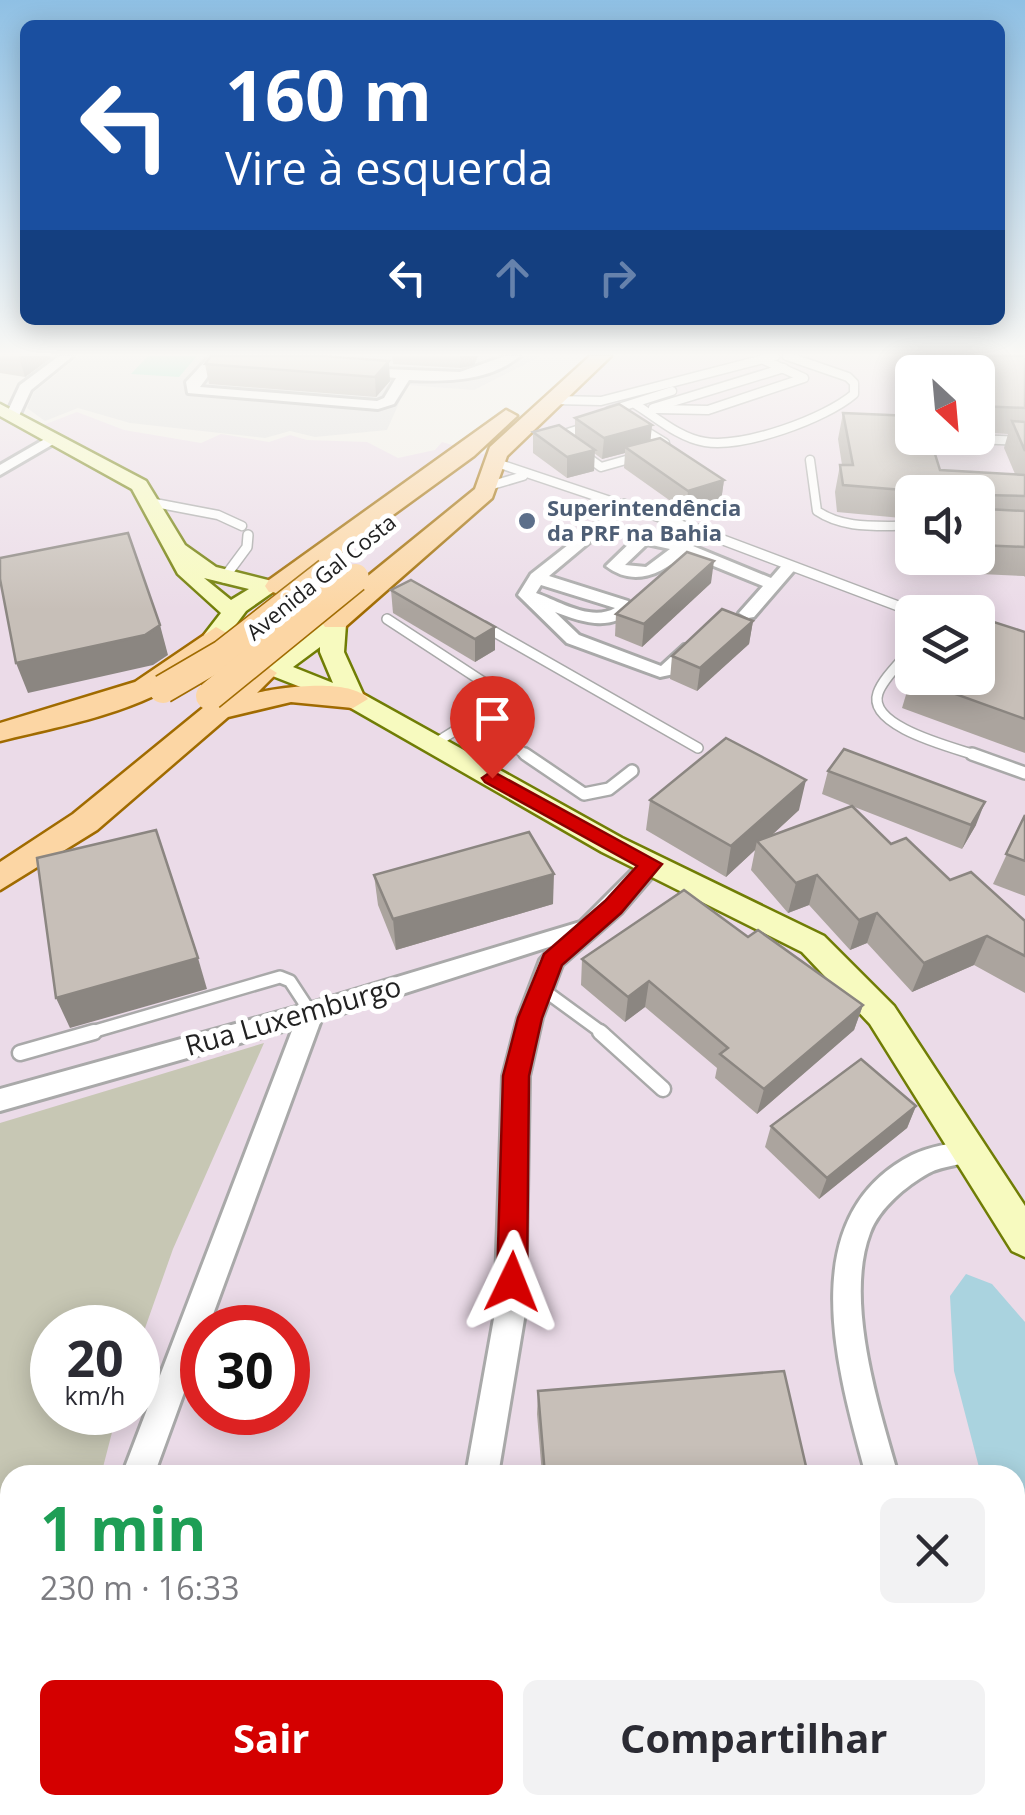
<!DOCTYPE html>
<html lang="pt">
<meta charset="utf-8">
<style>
body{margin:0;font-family:"Open Sans",sans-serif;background:#f2f2f3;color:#2b2b33;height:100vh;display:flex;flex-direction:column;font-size:38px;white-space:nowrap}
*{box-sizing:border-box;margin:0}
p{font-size:32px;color:#7c7c81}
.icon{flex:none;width:55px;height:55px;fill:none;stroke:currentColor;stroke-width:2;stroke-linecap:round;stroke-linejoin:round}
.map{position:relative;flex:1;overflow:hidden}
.side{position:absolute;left:0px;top:1465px;width:1025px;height:350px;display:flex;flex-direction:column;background:#fff;border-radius:30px 30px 0 0;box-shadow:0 5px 25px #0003}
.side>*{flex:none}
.guide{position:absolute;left:20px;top:20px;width:985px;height:305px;border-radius:15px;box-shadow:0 5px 25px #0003;background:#1a4fa0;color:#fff;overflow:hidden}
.needle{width:65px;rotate:154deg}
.controls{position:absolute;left:895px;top:355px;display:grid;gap:20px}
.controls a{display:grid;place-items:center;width:100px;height:100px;border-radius:15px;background:#fff;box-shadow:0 5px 25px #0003;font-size:50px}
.speed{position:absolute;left:30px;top:1305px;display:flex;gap:20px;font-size:50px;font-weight:700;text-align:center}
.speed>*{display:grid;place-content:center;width:130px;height:130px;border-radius:50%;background:#fff;box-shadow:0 5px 25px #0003;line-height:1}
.speed small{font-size:25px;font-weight:400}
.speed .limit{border:15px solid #d22;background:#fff;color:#111}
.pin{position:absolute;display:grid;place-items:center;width:85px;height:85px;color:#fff;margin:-102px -42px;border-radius:50% 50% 50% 0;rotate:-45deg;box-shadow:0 0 10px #0007}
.pin .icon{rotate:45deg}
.me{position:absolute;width:110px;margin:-55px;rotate:2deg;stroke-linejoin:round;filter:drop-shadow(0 0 8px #0008)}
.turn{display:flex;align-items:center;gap:35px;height:210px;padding:0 40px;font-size:45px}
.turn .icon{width:130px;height:130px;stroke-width:2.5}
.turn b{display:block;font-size:70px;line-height:85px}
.lanes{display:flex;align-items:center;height:95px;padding:0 40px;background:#0003;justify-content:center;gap:50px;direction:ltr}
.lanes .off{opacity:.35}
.round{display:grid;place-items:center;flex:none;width:105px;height:105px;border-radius:15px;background:#f2f2f3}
.overview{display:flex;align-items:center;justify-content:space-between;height:170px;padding:0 40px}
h1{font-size:60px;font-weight:700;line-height:75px;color:#1e9e55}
.action{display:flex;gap:20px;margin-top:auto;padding:20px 40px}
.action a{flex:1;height:115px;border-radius:15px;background:#d40000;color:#fff;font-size:40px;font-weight:700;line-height:115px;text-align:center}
.action a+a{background:#f2f2f3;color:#2b2b33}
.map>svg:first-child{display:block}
</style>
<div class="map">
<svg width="1025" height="1815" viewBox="0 0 1025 1815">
<rect width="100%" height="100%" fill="#f2efe9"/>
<polygon fill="#e0dfdf" points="79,356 541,356 474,390 407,385 387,430 315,437 290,431 265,438 130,423 78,408 45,421 27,408 34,392"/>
<path fill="#ebdbe8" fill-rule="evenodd" d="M605,356H1025V1815H0V416L28,431L77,412L124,430L201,443L221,434L269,442L290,435L307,440L367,442L398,458L435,450L442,442L483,454L561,398ZM912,372H978V438H912ZM912,492H978V558H912ZM912,612H978V678H912ZM52,1328H138V1412H52ZM202,1328H288V1412H202ZM10,1475H1015V1805H10Z"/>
<polygon fill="#c7c7b4" points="264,1043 173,1249 138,1348 138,1328 52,1328 52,1412 117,1413 101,1475 10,1475 10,1786 0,1776 0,1123"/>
<polygon fill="#88e0be" points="148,356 197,356 179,377 131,374"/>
<polygon fill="#aad3df" points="966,1274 992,1284 1025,1322 1025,1612 1015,1583 1015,1475 981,1475 954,1371 950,1296"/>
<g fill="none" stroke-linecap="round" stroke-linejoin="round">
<defs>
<g id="lane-far4">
<polyline points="946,365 963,356"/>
<polyline points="554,400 601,401 775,356"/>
<path d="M635,404C656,417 679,438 705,442C744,448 825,419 854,394V383L848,377L787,356"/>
<polyline points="653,408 784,368"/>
<polyline points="655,409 708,410 804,378 764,360"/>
<polyline points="609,411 672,391"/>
<polygon points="621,416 665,443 665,449 601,467 558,436"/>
<polyline points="949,438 1025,441"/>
<path d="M810,460L817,511C845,530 879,525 912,526"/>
<polyline points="491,461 709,534"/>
<polyline points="489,486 523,476"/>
<polyline points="155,503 218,515 242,526"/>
<polyline points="603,524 631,534"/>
</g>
<g id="lane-far3">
<polyline points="624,532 643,539"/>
<polyline points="702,532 914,612"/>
<polyline points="224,578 247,547 248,535"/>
<polyline points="387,619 497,691 493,707 432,745"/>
<polyline points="484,626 698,748"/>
<path d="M912,648C902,661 883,678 878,693C866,727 956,748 978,756"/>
<polyline points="473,719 528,756"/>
</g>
<g id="lane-far2">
<polyline points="525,754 584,794 609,789 632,771"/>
<polyline points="972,754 1025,773"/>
<polyline points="541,988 604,1034"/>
<polyline points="85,1034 280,977 290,981 311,1013"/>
</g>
<g id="lane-far1">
<polyline points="600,1032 663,1089"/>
<polyline points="20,1053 94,1032"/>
</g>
<polyline id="lane" points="388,1805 389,1815"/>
<g id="street">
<polygon points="59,356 73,356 31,390 18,418 8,418 6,415 20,385"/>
<path d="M210,356H223L200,387L377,401L384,398L396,378L358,374V368L460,372L505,356H520C490,381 447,382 409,380L394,404L378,409L188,393L186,382Z"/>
<polygon points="50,436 62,439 0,475 0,465"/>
<path d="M624,501L629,503V509L549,576L628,601L633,610C611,632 581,622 555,612L579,635L661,666L684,645H696V653L674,674L660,677L567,643L518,595L531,574ZM541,585L615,608C591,622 559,601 536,593Z"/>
<path d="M700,526L708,531L693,546L771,578L784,563L798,566L754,617L748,618L739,613L763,586L684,554C661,575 633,587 606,566L637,536L679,541ZM647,544L670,549L646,567L625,565Z"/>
<polygon points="651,856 659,859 662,864 659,869 621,913 562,965 542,1018 529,1076 525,1313 498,1475 466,1475 495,1313 503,1076 518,1018 540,960 552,946 321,1020 208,1328 202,1328 202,1343 154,1475 122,1475 293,1028 0,1111 0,1089 311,1003 580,922 643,859"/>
<path d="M971,1139L980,1143L984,1151L980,1159C964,1165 944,1165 929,1173C906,1186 879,1208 870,1233C844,1301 879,1408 898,1475H866C838,1372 791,1217 912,1155C930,1146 951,1144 971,1139Z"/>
<polygon points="63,1805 101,1805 100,1815 62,1815"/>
<polygon points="501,1805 539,1805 540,1815 502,1815"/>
<polygon points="857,1805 915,1805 911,1815 853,1815"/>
<polygon points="974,1805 1013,1805 1017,1815 978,1815"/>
</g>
<path id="secondary" d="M0,404L146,481L185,545L216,567L327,595L341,610L346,624L344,652L363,694L622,838L824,936L894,1006L1025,1206V1257L1012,1251L870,1024L802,952L602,852L344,704L270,675L251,676L223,668L209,653L204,635L221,613L178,574L132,489L0,416ZM204,578L249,589L231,600ZM273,592L311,604L322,622L269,661C247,664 231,658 228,635L246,611ZM320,647V652L333,683L293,667Z"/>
<g id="primary">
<polygon points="590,356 611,356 507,456 492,498 345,627 325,627 321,621 341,598 475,489 490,447"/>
<polygon points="506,410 517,416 474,456 287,592 269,592 265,586 269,580"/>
<path d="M216,627L230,635C179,707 80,721 0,741V723L135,682Z"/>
<path d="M263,664L277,673L257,693C281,687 351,678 368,699L353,708L291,702L228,717L97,830L0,890V862L73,814L253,667Z"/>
</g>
</defs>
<use href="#lane-far4" stroke="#a9a9a9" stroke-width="11"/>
<use href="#lane-far3" stroke="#a9a9a9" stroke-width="12"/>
<use href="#lane-far2" stroke="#a9a9a9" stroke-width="16"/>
<use href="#lane-far1" stroke="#a9a9a9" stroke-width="19"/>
<use href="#lane" stroke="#a9a9a9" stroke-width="22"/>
<use href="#street" stroke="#a9a9a9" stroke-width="6"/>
<use href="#secondary" stroke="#707d05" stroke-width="5"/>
<use href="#primary" stroke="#a06b00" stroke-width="5"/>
<use href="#lane-far4" stroke="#fff" stroke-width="8"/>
<use href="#lane-far3" stroke="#fff" stroke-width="9"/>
<use href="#lane-far2" stroke="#fff" stroke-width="11"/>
<use href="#lane-far1" stroke="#fff" stroke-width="14"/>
<use href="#lane" stroke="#fff" stroke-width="18"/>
<use href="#street" fill="#fff" fill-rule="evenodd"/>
<use href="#secondary" fill="#f7fabf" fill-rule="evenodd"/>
<use href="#primary" fill="#fcd6a4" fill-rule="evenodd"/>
<defs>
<g id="primary-bridge">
<polyline points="163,689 223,654 328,572"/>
<polyline points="210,696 355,578"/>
</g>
</defs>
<use href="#primary-bridge" stroke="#a06b00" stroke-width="31" stroke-linecap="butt"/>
<use href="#primary-bridge" stroke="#fcd6a4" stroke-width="28"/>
</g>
<g fill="#aba49e">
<polygon points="0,356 50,356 51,358 25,377 0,373"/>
<polygon points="324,356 390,381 376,397 209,384 205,364"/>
<polygon points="392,356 478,356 474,365 460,368 393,364"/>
<polygon points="969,356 1025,356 1025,577 1024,576 959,573 955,558 978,558 978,492 912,492 912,519 837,512 835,492 840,465 842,465 838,439 843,413 901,416 899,406 905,380 912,381 912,438 940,470 1015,474 1004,448 1008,434 978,432 978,372 974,372"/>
<polygon points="575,418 652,425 650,440 724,480 721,501 686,512 624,468 625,453 602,459 594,453 594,471 567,478 533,453 533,432 575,436"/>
<polygon points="711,583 642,647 615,636 616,614"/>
<polygon points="391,590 495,650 475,662 393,613"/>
<polygon points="753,621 749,644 697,691 670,679 672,656"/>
<polygon points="1025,632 1025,753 902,708 911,678"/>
<polygon points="828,771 976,825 962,849 852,806 891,844 950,880 1025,921 1025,993 974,965 912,992 867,943 850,950 809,905 788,913 751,870 755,850 726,877 646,830 650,800 799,810 771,836 852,806 822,794"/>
<polygon points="1025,815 1025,896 993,884"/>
<polygon points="374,875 553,904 396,950 378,905"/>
<polygon points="748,937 863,1005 854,1030 757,1114 715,1078 717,1068 645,1007 625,1022 581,985 582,959"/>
<polygon points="916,1106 907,1128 819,1199 765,1147 771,1126"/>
<polygon points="538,1391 808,1475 542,1475 537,1414"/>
</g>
<g fill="#8b8681">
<polygon points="21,356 50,356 51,358 25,377 19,357"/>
<polygon points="460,356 478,356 474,365 460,368"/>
<polygon points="389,361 390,381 376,397 375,377"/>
<polygon points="652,425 650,445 625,447 625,453 602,459 604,438"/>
<polygon points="595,450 594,471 567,478 567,457"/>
<polygon points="724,480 721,501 686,512 688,491"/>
<polygon points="714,561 711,583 642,647 644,624"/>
<polygon points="753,621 749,644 697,691 700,668"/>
<polygon points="160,625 168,655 153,665 28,693 16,663"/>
<polygon points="495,627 495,650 475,662 475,639"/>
<polygon points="806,780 799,810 761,845 757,841 755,850 726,877 731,846"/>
<polygon points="985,802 976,825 962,849 971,825"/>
<polygon points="554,874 553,904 396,950 393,919"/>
<polygon points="817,875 809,905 788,913 796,883"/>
<polygon points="877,913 867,943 850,950 859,920"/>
<polygon points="987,936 974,965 912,992 924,963"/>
<polygon points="198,958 207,989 70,1028 56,998"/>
<polygon points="649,981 645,1007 625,1022 628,997"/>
<polygon points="863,1005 854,1030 757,1114 764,1089"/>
<polygon points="916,1106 907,1128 819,1199 827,1178"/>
</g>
<g fill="#c7bfb8" stroke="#8b8681" stroke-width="2.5">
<polygon points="211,356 324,356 389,361 375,377 205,364"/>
<polygon points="984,356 1025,356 1025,408 978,406 978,379 991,380"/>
<polygon points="905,380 912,381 912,402 911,402"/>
<polygon points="619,404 652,425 604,438 575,418"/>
<polygon points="843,413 912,416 912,438 930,438 940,470 1025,475 1025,496 984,495 979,502 986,509 1025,511 1025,547 978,545 978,492 927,492 843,485 840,465 853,465"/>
<polygon points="1012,421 1025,422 1025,451"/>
<polygon points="559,425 595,450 567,457 533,432"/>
<polygon points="660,438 724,480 688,491 625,447"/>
<polygon points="128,533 160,625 145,635 16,663 0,579 0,558"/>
<polygon points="687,552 714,561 644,624 616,614"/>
<polygon points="411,580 495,627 475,639 391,590"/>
<polygon points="722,609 753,621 700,668 672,656"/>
<polygon points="978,617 1025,632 1025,719 911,678 912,676 978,678"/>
<polygon points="726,738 806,780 731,846 650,800"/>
<polygon points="844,749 985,802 971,825 828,771"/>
<polygon points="852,806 891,844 906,838 950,880 971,872 1025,921 1025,956 987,936 924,963 877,913 859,920 817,875 796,883 757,841"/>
<polygon points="1025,815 1025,861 1006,854"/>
<polygon points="156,830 198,958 56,998 37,858"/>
<polygon points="529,832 554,874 393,919 374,875"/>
<polygon points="684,890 748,937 758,930 863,1005 764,1089 720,1054 728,1048 649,981 628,997 582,959"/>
<polygon points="861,1059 916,1106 827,1178 771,1126"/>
<polygon points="784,1371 808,1475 545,1475 538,1391"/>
</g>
<linearGradient id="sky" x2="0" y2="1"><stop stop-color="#8fc0e4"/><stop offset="0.58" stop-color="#f9f8f5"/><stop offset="1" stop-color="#f9f8f5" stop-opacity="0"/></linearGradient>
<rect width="1025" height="610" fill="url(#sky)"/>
<polygon fill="#d40000" stroke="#8a0000" stroke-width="2.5" points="492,771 662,864 621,913 562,965 542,1018 529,1076 527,1282 523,1292 512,1296 502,1292 497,1282 503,1076 518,1018 544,954 605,901 637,866 485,782 482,778"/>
<circle fill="#5c6f8a" stroke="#fff" stroke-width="4" cx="527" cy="521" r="10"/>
<g text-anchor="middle" stroke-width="10" stroke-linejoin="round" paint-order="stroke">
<g font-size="22" font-weight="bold" fill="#4e5e75" stroke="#fff" text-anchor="start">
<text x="547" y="516">Superintendência<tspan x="547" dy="25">da PRF na Bahia</tspan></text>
</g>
<g font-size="22" fill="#222" stroke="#fff">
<text transform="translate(321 577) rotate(-39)" y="8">Avenida Gal Costa</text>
</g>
<g font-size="28" fill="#222" stroke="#fff">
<text transform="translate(293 1016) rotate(-16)" y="10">Rua Luxemburgo</text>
</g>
</g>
</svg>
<div class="controls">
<a><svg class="needle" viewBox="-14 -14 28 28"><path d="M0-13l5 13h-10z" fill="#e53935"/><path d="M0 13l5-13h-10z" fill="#7c7c81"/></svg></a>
<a><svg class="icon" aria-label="sound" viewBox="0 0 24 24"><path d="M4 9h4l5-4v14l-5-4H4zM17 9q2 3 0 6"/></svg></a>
<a><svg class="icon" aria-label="layers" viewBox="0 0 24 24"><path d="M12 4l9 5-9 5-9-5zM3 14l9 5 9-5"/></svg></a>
</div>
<div class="speed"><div>20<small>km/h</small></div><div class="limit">30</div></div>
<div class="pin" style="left:492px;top:778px;background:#d93025"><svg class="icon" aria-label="arrive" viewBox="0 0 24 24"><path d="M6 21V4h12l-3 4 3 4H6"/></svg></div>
<svg class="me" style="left:512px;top:1282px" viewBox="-20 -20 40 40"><path d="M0-17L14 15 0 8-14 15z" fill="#d40000" stroke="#fff" stroke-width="4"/></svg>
<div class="guide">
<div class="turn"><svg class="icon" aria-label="left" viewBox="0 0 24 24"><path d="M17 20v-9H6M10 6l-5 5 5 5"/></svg><div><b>160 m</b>Vire à esquerda</div></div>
<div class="lanes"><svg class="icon" aria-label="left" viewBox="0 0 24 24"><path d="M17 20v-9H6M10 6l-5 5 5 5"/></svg><svg class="icon off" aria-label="ahead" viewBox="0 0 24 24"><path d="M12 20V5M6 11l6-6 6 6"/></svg><svg class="icon off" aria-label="right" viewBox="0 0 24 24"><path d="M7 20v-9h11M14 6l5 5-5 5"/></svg></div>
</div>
<section class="side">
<div class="overview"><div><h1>1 min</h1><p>230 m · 16:33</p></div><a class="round"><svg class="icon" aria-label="close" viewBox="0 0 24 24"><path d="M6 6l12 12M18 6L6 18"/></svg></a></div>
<div class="action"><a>Sair</a><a>Compartilhar</a></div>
</section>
</div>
